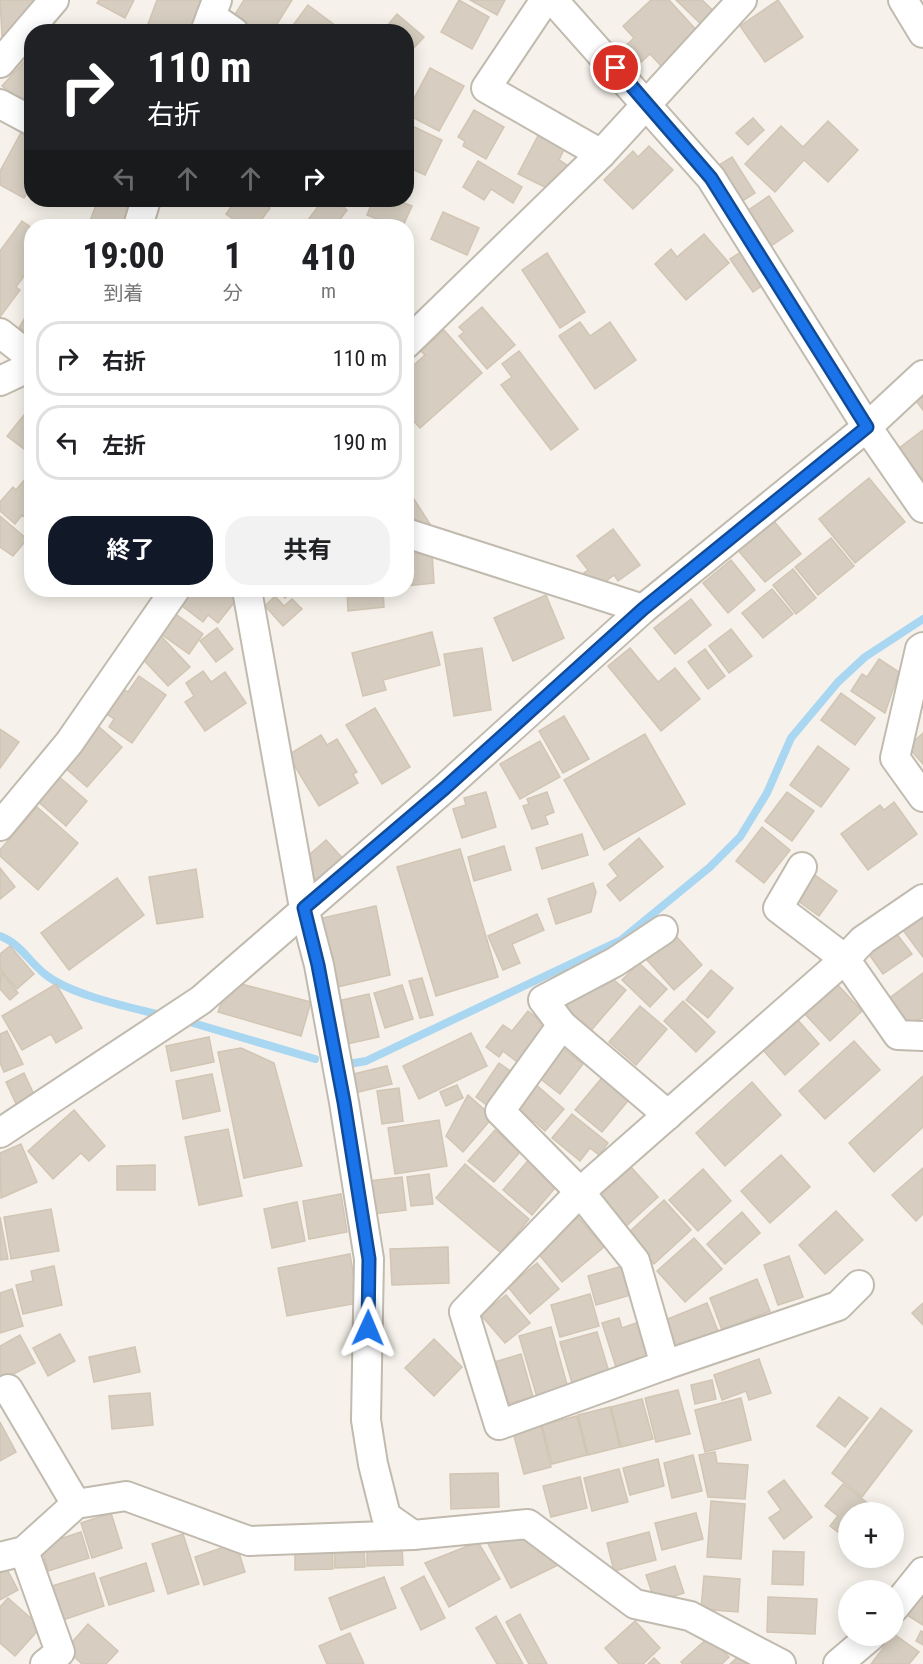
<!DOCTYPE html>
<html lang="ja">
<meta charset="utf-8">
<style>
body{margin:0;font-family:"Roboto Condensed","Noto Sans JP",sans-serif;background:#f2f2f2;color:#202124;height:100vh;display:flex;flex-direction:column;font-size:22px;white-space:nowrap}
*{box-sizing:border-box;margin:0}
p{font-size:20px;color:#757577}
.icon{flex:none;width:33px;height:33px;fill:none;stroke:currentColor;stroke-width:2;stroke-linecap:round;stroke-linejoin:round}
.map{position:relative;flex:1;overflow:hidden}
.panel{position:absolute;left:24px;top:219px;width:390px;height:378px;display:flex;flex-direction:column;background:#fff;border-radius:24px;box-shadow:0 3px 15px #0003}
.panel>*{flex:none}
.hud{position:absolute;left:24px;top:24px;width:390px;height:183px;border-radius:24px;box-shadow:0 3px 15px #0003;background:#202124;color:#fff;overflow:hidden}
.fabs{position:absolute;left:838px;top:1502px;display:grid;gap:12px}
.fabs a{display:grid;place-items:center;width:66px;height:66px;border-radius:50%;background:#fff;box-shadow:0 3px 15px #0003;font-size:30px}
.pin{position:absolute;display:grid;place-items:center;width:51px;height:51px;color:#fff;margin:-26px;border:3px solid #fff;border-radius:50%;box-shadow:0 2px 6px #0007}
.me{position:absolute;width:66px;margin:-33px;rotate:1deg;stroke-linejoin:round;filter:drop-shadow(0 0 4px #0008)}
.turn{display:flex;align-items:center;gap:21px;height:126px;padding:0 24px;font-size:27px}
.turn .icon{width:78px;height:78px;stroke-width:2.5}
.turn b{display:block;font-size:42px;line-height:51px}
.lanes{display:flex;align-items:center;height:57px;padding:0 24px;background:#0003;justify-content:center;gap:30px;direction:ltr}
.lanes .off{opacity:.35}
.eta{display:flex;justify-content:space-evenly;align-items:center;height:102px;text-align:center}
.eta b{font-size:36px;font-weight:700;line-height:42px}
.cta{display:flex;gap:12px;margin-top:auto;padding:12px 24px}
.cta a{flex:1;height:69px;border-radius:24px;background:#111827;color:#fff;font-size:24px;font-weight:700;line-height:69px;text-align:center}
.cta a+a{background:#f2f2f2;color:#202124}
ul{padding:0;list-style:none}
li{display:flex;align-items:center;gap:18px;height:75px;margin:0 12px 9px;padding:0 12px;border:3px solid #e0e0e0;border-radius:24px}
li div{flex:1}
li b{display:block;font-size:22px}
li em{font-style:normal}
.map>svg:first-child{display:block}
</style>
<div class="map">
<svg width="923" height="1664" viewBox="0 0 923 1664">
<rect width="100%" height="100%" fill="#f6f2eb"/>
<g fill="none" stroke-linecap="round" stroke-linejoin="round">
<g stroke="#a9d6f1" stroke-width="8">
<path d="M0,936C21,944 29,962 46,975C72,995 125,1006 157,1014"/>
<polyline points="193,1023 315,1059"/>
<polyline points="349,1064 366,1061 621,940 710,867 740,837 767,793 791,738 838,682 865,657 923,619"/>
</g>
</g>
<g fill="#d7cec1" stroke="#d2c5b4" stroke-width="1.5">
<polygon points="0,0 44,0 2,36"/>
<polygon points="99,0 134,0 125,18 97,3"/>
<polygon points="157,0 205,0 193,32 145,32"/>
<polygon points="244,0 292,0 272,32 251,32 232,19"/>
<polygon points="459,0 489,17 472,49 441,32"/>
<polygon points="470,0 505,0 497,15"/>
<polygon points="651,0 669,0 699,33 662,67 650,54 639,64 624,47 634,38 623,26"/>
<polygon points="676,0 702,0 719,16 706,29"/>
<polygon points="778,0 803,37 765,62 740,26"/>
<polygon points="308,5 344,32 288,32"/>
<polygon points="397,14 424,37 408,54 406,32 382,32"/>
<polygon points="32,53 32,112 2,86"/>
<polygon points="430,68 464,86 439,131 406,114"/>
<polygon points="474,110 504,127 486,159 463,146 465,141 458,137"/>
<polygon points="753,118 764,130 748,145 736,133"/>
<polygon points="828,121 858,150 828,182 804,160 775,192 745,164 781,126 803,147"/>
<polygon points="408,124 442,140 425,175 406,166"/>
<polygon points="22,131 32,136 32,185 24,198 0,185 0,171"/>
<polygon points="540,132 566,145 559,160 567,165 553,191 518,174"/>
<polygon points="649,146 673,170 633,209 604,180 633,151 638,157"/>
<polygon points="732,157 755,193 739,203 716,167"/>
<polygon points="478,161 522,187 513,203 491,189 484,200 463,187"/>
<polygon points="406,181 413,184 406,198"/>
<polygon points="769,196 793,231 771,246 747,211"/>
<polygon points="98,200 134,200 123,226 88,226"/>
<polygon points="236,200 258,200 270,208 257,226 243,226 226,214"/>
<polygon points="323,200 336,200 347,210 335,226 309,226 305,224"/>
<polygon points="373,200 406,200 404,203 412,206 403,226 395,226 367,215"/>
<polygon points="443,212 479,228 467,255 431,239"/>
<polygon points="22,221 32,228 32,265 16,287 20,290 0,317 0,251"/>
<polygon points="704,234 729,263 686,300 655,264 671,249 677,257"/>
<polygon points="747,248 769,281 753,292 730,259"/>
<polygon points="547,253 585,312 560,328 522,270"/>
<polygon points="32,305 32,335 19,328"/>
<polygon points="482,307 515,345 487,369 459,336 464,332 459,327"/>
<polygon points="580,322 590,336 610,322 636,360 595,389 559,336"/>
<polygon points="444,330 482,373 420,428 406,413 406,372 425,355 421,351"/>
<polygon points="519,351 578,429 551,450 501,385 512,377 502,364"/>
<polygon points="923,381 923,410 909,392"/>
<polygon points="32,405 32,455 7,436"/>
<polygon points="923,430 923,480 898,449"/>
<polygon points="26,478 32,482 32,515 27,519 22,515 15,524 0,511 0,502 13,487 16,490"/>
<polygon points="869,478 905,522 855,563 819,519"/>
<polygon points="410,493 430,524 422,529 413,517 406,521 406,496"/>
<polygon points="0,516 27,539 13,556 0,547"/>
<polygon points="773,520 801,554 765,582 737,549"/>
<polygon points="613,529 640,565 618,581 614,575 596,589 584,573 588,570 577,556"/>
<polygon points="831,538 854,566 818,595 795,567"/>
<polygon points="432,552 434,583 406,586 406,554"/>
<polygon points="731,560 755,590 728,613 703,583"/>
<polygon points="793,569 816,598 796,614 773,585"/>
<polygon points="772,589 793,614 763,638 742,613"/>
<polygon points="193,590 234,590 240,595 218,623 208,615 203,622 181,605"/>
<polygon points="277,590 294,590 285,598"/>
<polygon points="347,590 383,590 384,607 348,611"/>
<polygon points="546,595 564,638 513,661 494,618"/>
<polygon points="275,596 284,606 292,599 302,609 283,626 265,606"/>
<polygon points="691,599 711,625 675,654 654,628"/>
<polygon points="173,612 203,634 189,654 158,632"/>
<polygon points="217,628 233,649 216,662 200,641"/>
<polygon points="731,629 752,656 729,673 709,646"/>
<polygon points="432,632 440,665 383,680 386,690 363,696 352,653"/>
<polygon points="160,635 190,667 168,686 139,655"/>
<polygon points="482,648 491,710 454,716 444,654"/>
<polygon points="630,648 658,682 675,668 700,699 661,731 608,666"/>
<polygon points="705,649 725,676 708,689 688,662"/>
<polygon points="879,659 899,672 885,713 851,691 862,674 867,677"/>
<polygon points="203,671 211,682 225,672 246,703 205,731 185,702 194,696 186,683"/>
<polygon points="139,676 166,695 132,743 109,727 114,719 102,711 119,686 128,692"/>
<polygon points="841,693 875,718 855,745 821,720"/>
<polygon points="375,708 410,767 382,784 346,725"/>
<polygon points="564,716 589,759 563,773 539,731"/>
<polygon points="98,726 122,747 87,787 63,766"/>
<polygon points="0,729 19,742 0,768"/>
<polygon points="923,733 923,764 908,747"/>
<polygon points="645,734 685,804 604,850 564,780"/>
<polygon points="321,735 327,745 337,739 357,772 353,774 358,783 319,806 288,755"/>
<polygon points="540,741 560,777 520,799 500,764"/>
<polygon points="818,746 849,769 821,807 790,785"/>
<polygon points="57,775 87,801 66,826 35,799"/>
<polygon points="486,792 496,827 462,838 453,809 466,805 464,798"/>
<polygon points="547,792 554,812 545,816 548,824 532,829 523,806 529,804 527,799"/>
<polygon points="787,792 814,811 792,841 765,821"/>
<polygon points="894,802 917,834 868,870 841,834 880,805 884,810"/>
<polygon points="37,807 78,843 38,890 0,856 0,850"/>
<polygon points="762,827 790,850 764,883 736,861"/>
<polygon points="582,834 588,855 542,869 536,848"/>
<polygon points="639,838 663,867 620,901 607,885 618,876 609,864"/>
<polygon points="326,840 347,863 322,886 301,862"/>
<polygon points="504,846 511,870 474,881 468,857"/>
<polygon points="460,849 498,977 436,996 397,867"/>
<polygon points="0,868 15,887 0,899"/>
<polygon points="196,869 203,917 157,924 149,877"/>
<polygon points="808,870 837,891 819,916 790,895"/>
<polygon points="117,878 144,915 69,970 41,933"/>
<polygon points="593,883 596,892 591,912 556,924 548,899"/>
<polygon points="376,906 390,975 337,987 318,919"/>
<polygon points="537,914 544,930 512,944 520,963 503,970 488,936"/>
<polygon points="923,914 923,957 902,929"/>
<polygon points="896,933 912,954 883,974 868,953"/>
<polygon points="675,935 702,965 674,990 647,960"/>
<polygon points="10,946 34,974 17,989 0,969 0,954"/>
<polygon points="639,963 667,989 650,1007 622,980"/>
<polygon points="711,970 733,988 708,1018 686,1000"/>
<polygon points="1,972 18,993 10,1000 0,989"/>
<polygon points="923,973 923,1018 906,1025 884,1002"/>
<polygon points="609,976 626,990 588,1034 560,1010 583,984 595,981 600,986"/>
<polygon points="422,978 433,1015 420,1018 409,981"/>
<polygon points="56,984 82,1028 56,1043 51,1034 22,1050 2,1016"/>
<polygon points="241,984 311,1002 301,1036 218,1012 224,996"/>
<polygon points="837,984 862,1011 830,1041 804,1013"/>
<polygon points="402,985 413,1019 385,1028 374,993"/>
<polygon points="369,994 379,1037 342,1045 333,1002"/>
<polygon points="683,1001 715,1032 696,1052 664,1021"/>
<polygon points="640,1006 667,1029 636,1065 609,1042"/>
<polygon points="528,1011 549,1027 521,1065 503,1051 499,1057 486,1047 503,1025 512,1031"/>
<polygon points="797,1019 819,1044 785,1075 763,1050"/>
<polygon points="7,1031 23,1064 4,1072 0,1063 0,1034"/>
<polygon points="471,1033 487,1066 419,1099 403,1066"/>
<polygon points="209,1037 214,1062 171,1071 166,1046"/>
<polygon points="854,1041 880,1070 825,1119 799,1091"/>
<polygon points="556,1043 583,1064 560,1094 533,1073"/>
<polygon points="241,1048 274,1063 302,1166 244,1178 218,1052"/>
<polygon points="499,1063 516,1075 492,1109 476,1097"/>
<polygon points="387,1066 392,1084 354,1093 349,1075"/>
<polygon points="24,1073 36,1099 18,1108 6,1082"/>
<polygon points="212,1074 220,1111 183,1119 176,1081"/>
<polygon points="605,1074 632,1096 602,1132 575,1110"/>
<polygon points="923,1076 923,1127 874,1172 849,1143"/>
<polygon points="752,1082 781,1115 725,1166 696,1133"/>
<polygon points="534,1083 564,1109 545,1131 534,1121 528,1128 514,1116 525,1103 520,1099"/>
<polygon points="457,1085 463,1098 446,1106 440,1092"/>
<polygon points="399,1088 403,1121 382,1124 377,1091"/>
<polygon points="468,1095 493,1117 463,1152 446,1136"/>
<polygon points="74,1110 105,1146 89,1161 81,1153 53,1179 28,1151"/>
<polygon points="572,1114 608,1143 599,1155 590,1148 580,1161 552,1138"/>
<polygon points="439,1120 447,1166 395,1174 388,1128"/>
<polygon points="228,1129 242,1196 199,1205 185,1137"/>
<polygon points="495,1130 520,1152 494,1182 468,1161"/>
<polygon points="21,1144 37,1182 1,1198 0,1153"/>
<polygon points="781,1155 810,1187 770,1223 741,1191"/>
<polygon points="531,1157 560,1182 532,1215 503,1190"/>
<polygon points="465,1164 529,1219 501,1253 436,1198"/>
<polygon points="155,1165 155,1190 117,1190 117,1166"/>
<polygon points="631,1167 658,1197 622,1230 595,1200"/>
<polygon points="923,1168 923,1214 916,1221 892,1195"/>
<polygon points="703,1169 731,1201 698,1231 669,1200"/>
<polygon points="429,1174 433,1204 411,1206 407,1177"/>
<polygon points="402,1177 406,1210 373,1214 369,1181"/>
<polygon points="341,1194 347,1232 309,1239 303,1201"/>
<polygon points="664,1200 691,1230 654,1264 627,1234"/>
<polygon points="297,1202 305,1241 272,1248 264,1209"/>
<polygon points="51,1209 59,1251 11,1259 4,1217"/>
<polygon points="836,1211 863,1240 825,1274 799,1245"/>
<polygon points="742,1212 760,1233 725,1264 707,1244"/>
<polygon points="0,1217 8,1259 0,1260"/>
<polygon points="578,1217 604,1247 562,1282 537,1252"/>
<polygon points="694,1238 722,1269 685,1302 657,1271"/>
<polygon points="448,1247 449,1283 392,1285 390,1249"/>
<polygon points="350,1254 358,1303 287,1316 278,1268"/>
<polygon points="789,1256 803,1297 778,1305 764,1265"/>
<polygon points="537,1263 559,1289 530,1314 508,1287"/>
<polygon points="626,1265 634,1294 596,1305 588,1276"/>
<polygon points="54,1266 62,1305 23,1314 16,1285 33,1281 31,1271"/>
<polygon points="757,1279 770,1311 722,1330 710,1298"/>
<polygon points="12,1289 23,1326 0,1333 0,1293"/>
<polygon points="590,1294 599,1326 560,1337 551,1305"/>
<polygon points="506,1295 530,1323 505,1343 481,1315"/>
<polygon points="707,1303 720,1336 676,1353 663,1321"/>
<polygon points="923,1303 923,1325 912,1313"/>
<polygon points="619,1318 622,1328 642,1321 653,1355 616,1367 602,1323"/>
<polygon points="551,1327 568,1388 537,1397 519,1336"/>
<polygon points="597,1332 609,1372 572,1383 560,1342"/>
<polygon points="60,1334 75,1361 48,1376 33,1348"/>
<polygon points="20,1335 35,1363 0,1381 0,1346"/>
<polygon points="434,1339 462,1367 434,1396 405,1368"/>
<polygon points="135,1347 140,1372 94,1382 89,1357"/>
<polygon points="521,1354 533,1397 500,1406 488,1364"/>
<polygon points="759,1359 771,1393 749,1400 746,1391 722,1400 714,1375"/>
<polygon points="712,1380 716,1399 695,1404 691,1385"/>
<polygon points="678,1390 690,1434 656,1442 645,1398"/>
<polygon points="150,1393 153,1425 112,1429 109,1396"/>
<polygon points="839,1397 868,1418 845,1447 817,1426"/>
<polygon points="741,1398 751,1440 705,1452 695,1410"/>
<polygon points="642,1399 653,1439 621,1447 611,1407"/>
<polygon points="610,1407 620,1447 588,1455 578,1415"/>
<polygon points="881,1408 912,1431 862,1497 832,1473"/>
<polygon points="577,1416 587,1455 552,1464 542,1425"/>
<polygon points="0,1422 16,1452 0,1461"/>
<polygon points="541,1425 551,1467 524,1474 513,1432"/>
<polygon points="715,1452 717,1463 748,1465 745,1499 708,1497 699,1455"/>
<polygon points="693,1455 702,1491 672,1498 664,1463"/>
<polygon points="658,1459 664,1486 630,1495 623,1468"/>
<polygon points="619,1469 628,1502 592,1511 584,1478"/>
<polygon points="498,1473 499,1507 451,1509 450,1474"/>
<polygon points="580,1477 587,1508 551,1517 543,1486"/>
<polygon points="784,1480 812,1517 784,1539 769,1518 781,1510 768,1492"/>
<polygon points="843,1484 874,1508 872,1512 849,1512 849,1540 830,1526 838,1516 825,1506"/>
<polygon points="711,1501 745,1504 741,1559 707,1557"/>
<polygon points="111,1513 122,1548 92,1558 81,1523"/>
<polygon points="696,1513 703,1539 662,1550 655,1523"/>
<polygon points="81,1532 89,1558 48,1571 41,1545"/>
<polygon points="649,1532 656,1560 614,1571 607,1543"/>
<polygon points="183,1534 199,1584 168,1594 152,1544"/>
<polygon points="526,1538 560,1564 511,1588 487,1542"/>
<polygon points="478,1542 500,1579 449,1607 425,1563"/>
<polygon points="236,1543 245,1572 204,1585 195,1557"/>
<polygon points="402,1545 403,1565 367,1566 367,1546"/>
<polygon points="364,1546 365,1567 335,1568 334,1547"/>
<polygon points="332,1547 333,1569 295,1570 295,1548"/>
<polygon points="773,1551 804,1552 803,1585 772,1584"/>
<polygon points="1,1558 18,1590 0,1600 0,1559"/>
<polygon points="146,1563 154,1591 109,1605 100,1578"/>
<polygon points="675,1566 684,1593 655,1602 646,1575"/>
<polygon points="94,1573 104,1606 63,1620 52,1586"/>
<polygon points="424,1576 445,1618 421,1630 401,1588"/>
<polygon points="704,1576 740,1579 738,1612 701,1609"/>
<polygon points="384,1577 396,1608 341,1630 329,1598"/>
<polygon points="923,1591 923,1625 907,1615"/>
<polygon points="768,1597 817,1599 815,1634 767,1632"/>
<polygon points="8,1598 41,1627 15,1656 0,1643 0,1607"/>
<polygon points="520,1614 547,1664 529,1664 506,1622"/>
<polygon points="496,1616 523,1664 497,1664 476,1628"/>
<polygon points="635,1621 660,1648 643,1664 619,1664 605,1648"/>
<polygon points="88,1624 118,1651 106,1664 82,1664 66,1649"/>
<polygon points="921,1631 923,1632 923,1645 916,1641"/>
<polygon points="350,1633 364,1664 327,1664 319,1646"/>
<polygon points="894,1634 919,1652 909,1664 871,1664"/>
<polygon points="710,1636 729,1657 722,1664 683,1664 681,1662"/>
<polygon points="747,1649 760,1664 730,1664"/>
<polygon points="654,1658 660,1664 648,1664"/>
</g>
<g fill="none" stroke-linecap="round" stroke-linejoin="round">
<defs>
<g id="minor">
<polyline points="545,0 486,88 601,154"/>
<polyline points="553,0 711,178 867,427 923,508"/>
<polyline points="903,0 923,33"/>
<polyline points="211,16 234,32"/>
<polyline points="205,32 217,0"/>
<polyline points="0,63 54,0"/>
<polyline points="0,104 32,121"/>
<polyline points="138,226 146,200"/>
<polyline points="0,333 32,358"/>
<polyline points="406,344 601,154 742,0"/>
<polyline points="0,381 32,366"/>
<polyline points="406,533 643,609"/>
<polyline points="247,590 304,908 319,965 344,1102 369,1259 366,1420 373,1464 386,1516 413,1535 528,1524 635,1604 690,1616 781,1664"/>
<polyline points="923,647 920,649 895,758 923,797"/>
<polyline points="0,826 69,743 175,590"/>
<polyline points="802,867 778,908 845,959 898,1035 923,1036"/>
<polyline points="663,930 615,962 543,1000 562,1025 668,1115"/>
<polyline points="562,1025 500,1111 580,1192 635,1261 665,1365 499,1425 464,1312 580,1192 845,959 863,940 923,899"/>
<polyline points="0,1133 201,1000 445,788 643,609 867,427 923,375"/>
<polyline points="665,1365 838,1306 859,1285"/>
<polyline points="8,1389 76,1504"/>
<polyline points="24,1551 60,1652 45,1664"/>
<polyline points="0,1557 24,1551 76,1504 126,1496 249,1541 413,1535"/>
<polyline points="894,1608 923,1572"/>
<polyline points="838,1664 872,1635"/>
</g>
</defs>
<use href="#minor" stroke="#c1baae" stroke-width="32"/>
<use href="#minor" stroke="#fff" stroke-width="28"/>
</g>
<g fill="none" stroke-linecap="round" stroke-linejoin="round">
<defs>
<polyline id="route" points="368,1328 369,1259 344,1102 318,965 304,908 445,788 643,609 867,427 711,178 616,68"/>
</defs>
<use href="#route" stroke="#114b97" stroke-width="15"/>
<use href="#route" stroke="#1a73e8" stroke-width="10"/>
</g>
</svg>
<div class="fabs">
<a>+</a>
<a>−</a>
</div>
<div class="pin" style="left:616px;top:68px;background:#d93025"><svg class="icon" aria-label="arrive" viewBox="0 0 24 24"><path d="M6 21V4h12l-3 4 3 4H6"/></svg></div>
<svg class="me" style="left:368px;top:1328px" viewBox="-20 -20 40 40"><path d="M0-17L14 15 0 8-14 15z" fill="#1a73e8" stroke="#fff" stroke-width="4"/></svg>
<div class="hud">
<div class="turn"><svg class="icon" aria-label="right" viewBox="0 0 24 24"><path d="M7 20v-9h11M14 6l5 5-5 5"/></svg><div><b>110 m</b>右折</div></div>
<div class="lanes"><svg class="icon off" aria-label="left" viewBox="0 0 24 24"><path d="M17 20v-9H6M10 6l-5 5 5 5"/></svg><svg class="icon off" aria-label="ahead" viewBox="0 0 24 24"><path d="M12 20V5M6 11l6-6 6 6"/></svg><svg class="icon off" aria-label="ahead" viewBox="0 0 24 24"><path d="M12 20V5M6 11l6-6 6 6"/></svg><svg class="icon" aria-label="right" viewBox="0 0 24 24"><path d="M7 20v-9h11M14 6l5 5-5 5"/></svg></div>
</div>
<section class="panel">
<div class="eta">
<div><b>19:00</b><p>到着</p></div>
<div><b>1</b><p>分</p></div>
<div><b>410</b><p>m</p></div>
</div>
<ul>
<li><svg class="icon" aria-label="right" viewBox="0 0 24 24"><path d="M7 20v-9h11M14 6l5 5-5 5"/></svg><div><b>右折</b></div><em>110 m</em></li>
<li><svg class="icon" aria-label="left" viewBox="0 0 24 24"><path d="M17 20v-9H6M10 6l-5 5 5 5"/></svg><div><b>左折</b></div><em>190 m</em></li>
</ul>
<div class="cta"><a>終了</a><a>共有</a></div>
</section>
</div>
